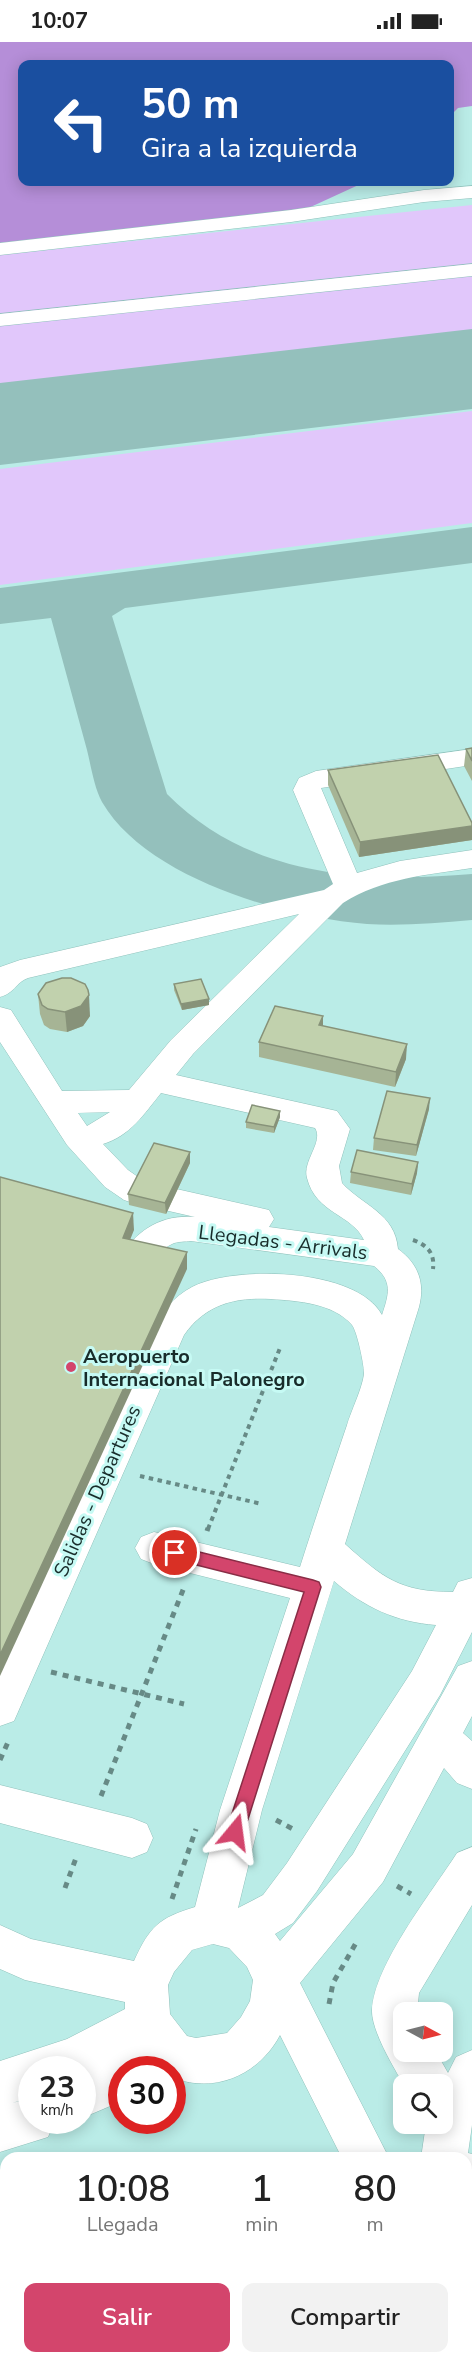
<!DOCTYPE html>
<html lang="es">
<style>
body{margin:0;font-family:"Nunito Sans",sans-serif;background:#f2f2f2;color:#222;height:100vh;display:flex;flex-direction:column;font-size:22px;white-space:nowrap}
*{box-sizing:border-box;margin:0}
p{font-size:20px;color:#767676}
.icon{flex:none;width:33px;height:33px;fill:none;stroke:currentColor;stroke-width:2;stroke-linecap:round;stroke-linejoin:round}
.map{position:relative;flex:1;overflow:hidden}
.details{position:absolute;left:0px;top:2110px;width:472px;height:212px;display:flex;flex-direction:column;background:#fff;border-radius:18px 18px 0 0;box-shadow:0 3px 15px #0003}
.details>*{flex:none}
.top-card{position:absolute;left:18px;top:18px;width:436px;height:126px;border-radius:12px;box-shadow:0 3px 15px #0003;background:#1a4fa0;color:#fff;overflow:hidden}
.needle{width:39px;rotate:97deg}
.fabs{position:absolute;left:393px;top:1960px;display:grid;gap:12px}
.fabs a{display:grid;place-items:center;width:60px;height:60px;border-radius:12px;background:#fff;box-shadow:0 3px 15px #0003;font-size:30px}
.speed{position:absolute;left:18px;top:2014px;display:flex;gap:12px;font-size:30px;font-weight:700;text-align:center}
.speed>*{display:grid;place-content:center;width:78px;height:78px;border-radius:50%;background:#fff;box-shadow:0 3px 15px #0003;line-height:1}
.speed small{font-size:15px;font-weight:400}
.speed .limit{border:9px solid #d22;background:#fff;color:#111}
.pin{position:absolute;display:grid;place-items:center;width:51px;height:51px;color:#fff;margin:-26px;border:3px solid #fff;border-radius:50%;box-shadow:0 2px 6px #0007}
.me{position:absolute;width:66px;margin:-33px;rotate:16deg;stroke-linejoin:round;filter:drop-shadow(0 0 4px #0008)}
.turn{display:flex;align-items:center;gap:21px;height:126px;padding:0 24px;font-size:27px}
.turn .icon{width:78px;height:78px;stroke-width:2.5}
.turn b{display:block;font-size:42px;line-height:51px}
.eta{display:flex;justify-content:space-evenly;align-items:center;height:102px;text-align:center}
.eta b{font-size:36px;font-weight:600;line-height:42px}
.primary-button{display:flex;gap:12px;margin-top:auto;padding:12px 24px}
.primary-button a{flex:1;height:69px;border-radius:12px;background:#d3456c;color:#fff;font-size:24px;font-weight:600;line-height:69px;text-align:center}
.primary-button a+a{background:#f2f2f2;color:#222}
.status{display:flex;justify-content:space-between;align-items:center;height:42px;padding:0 30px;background:#fff;direction:ltr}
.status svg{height:16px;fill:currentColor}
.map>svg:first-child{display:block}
</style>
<div class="status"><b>10:07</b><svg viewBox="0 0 49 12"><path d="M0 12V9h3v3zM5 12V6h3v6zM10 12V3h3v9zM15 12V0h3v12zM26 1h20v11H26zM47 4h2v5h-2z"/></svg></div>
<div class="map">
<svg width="472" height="2321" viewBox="0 0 472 2321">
<rect width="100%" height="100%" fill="#baece7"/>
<g fill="#e1c7fb">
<polygon points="472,163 472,290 0,343 0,213"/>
<polygon points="472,369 472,481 0,543 0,427"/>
</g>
<polygon fill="#b58ed8" points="0,0 472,0 472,64 458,66 450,74 450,22 22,22 22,140 365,140 291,174 0,207"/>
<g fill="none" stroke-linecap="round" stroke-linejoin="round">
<path fill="#94c0bc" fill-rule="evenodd" d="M472,485V521L125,566L112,574L167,752C249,835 362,841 472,832V878C437,881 402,884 367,882C285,876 146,836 102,760C94,745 91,724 87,708C75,664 63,620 51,576L0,582V546Z"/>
<polygon fill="#94c0bc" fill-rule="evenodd" points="472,287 472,367 0,423 0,341"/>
<defs>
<g id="minor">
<polygon points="472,144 472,156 424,160 291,180 0,213 0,201 291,168 424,148"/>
<polygon points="472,222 472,234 0,284 0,272"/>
<path d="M472,707V723L321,746L357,831L400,819L472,808V826C426,833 383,836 343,861L193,1012L176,1033L337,1069L350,1087L339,1124L342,1141C363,1164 395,1171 398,1207C419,1222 425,1242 419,1265L345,1502C383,1536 400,1550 453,1550L458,1540L472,1536V1590L440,1653L317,1849L293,1881L275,1892L280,1899L353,1812L458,1624L472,1619V1674L463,1691L472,1699V1747L457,1741L444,1726L383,1840L300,1941L389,2116H342L280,1993C264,2024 231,2045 195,2041C188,2041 180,2037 172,2036V2028H122V2059L82,2076V2028H32V2055L12,2061L32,2056V2079H55L48,2095L0,2110V2019L67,1997L125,1967V1960L25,1938L0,1927V1883L31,1897L134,1919C150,1884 159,1876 195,1865L220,1768L290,1556L154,1522L141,1517L135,1506L141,1495L154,1490L300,1525C315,1478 331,1430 347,1383C351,1369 363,1345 364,1331C364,1322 357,1289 352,1283C333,1261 298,1259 271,1257C235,1255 206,1262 184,1293L14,1679L0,1684V1622L152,1289C161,1271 173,1255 192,1245C234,1223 357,1226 382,1273C389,1252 393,1239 374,1224L191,1199C185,1200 178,1199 172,1202C150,1212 155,1234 125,1225L120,1216C136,1188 162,1172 195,1175L160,1167L156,1158L160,1149L172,1146L269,1168L274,1177L269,1185L364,1198C352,1172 316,1172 307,1136C302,1119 324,1100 315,1086L161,1051C144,1072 130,1094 103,1102L128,1128L148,1142L152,1150L148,1158L136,1162L124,1158L105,1145L67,1103L0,1000V965L11,968L62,1049L129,1048L171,998L299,872L28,936C15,941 15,951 0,955V925L20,918L324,848L333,842L293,748L299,736L316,729ZM110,1070L87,1084L78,1071ZM334,1539C364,1565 396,1580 436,1583L412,1629L287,1821L263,1853L238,1866L262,1768ZM213,1902L229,1906L247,1925L253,1938L250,1959L241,1975L227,1991L196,1996L187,1994L170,1972L168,1943L174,1930L192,1908Z"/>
<polygon points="0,1743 132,1776 147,1782 153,1796 147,1810 132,1816 0,1781"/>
<path d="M472,1805V1863L419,1951L417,1971H404V2010H436L448,2031L456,2015L472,2008V2083L468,2111L472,2112V2158L466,2157V2116H421L426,2082H442V2043H404C394,2026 371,1988 372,1968C374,1923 432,1850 457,1811Z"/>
<polygon points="466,2284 472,2285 472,2321 447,2321 445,2316 466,2316"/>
</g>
</defs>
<use href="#minor" stroke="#8fc1bb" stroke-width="1"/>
<g stroke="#678a86" stroke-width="4" stroke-dasharray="4.5 4.5" stroke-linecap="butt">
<path d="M413,1198C427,1203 435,1211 433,1227"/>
<polyline points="140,1434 262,1462"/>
<polyline points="208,1487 280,1306"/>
</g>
<g stroke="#678a86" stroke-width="5" stroke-dasharray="6 6" stroke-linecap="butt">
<polyline points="207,1489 208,1486"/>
<polyline points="51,1630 184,1662"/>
<polyline points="0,1718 9,1698"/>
<polyline points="101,1754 185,1543"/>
<polyline points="276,1778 293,1787"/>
<polyline points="397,1844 411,1852"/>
<polyline points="65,1846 76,1816"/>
<polyline points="172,1857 196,1787"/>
<polyline points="329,1962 333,1941 356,1901"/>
</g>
<use href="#minor" fill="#fff" fill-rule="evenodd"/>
</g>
<g fill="#a6b495">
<polygon points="472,706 472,739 464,724 466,707"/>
<polygon points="328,728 472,798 359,815 328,743"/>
<polygon points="174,942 209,957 209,963 182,968 174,948"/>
<polygon points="38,952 90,974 83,984 67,990 50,987 44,983 40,972"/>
<polygon points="323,984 406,1017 395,1045 259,1015 259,1000"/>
<polygon points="429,1067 416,1114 373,1108 374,1096"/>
<polygon points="280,1075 274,1091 246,1086 246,1080"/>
<polygon points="190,1110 190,1121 166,1172 129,1163 128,1152"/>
<polygon points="418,1120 417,1131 411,1153 350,1141 351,1130"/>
</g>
<g fill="#879279">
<polygon points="472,784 472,798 359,815 360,800"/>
<polygon points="89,953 90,974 83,984 67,990 65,970"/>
<polygon points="209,957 209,963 182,968 181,962"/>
<polygon points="323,974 323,988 319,983"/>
<polygon points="407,1002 406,1017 395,1045 396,1030"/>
<polygon points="430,1056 429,1067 416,1114 417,1103"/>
<polygon points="280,1069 280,1075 274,1091 274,1085"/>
<polygon points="190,1110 190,1121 166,1172 165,1161"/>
<polygon points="418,1120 417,1131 411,1153 412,1142"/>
<polygon points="133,1171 134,1188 124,1213 123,1196"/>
<polygon points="187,1210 187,1227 0,1634 0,1613"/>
</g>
<g fill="#c1d1ad" stroke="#879279" stroke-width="1.5">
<polygon points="472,706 472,719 466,707"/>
<polygon points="438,713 472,781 472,784 360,800 328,728"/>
<polygon points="62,936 71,936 85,942 88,948 89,953 81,964 65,970 48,967 42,963 38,952 46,941"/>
<polygon points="201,937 209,957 181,962 174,942"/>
<polygon points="275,964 323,974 319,983 407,1002 396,1030 259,1000"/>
<polygon points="387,1049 430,1056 417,1103 374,1096"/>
<polygon points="252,1063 280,1069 274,1085 246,1080"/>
<polygon points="154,1101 190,1110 165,1161 128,1152"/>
<polygon points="357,1108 418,1120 412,1142 351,1130"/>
<polygon points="0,1135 133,1171 123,1196 187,1210 0,1613"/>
</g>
<polygon fill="#d3456c" stroke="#892d46" stroke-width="1.5" points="175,1504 313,1538 319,1540 321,1545 244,1790 241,1796 235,1798 229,1796 226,1790 304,1550 169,1516 167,1511 169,1506"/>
<circle fill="#d3456c" stroke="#c6faf4" stroke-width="2" cx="71" cy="1325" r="6"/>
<g text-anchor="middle" stroke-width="6" stroke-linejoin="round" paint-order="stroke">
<g font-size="20" fill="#182c2a" stroke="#c6faf4">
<text transform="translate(283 1200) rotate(7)" y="7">Llegadas - Arrivals</text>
<text transform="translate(97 1449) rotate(-66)" y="7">Salidas - Departures</text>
</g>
<g font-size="20" font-weight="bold" fill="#182c2a" stroke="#c6faf4" text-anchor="start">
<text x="83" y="1321">Aeropuerto<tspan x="83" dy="23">Internacional Palonegro</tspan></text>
</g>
</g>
</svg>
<div class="fabs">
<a><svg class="needle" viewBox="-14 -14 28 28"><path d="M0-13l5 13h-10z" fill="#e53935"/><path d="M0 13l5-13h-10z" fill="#767676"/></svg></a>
<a><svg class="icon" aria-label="search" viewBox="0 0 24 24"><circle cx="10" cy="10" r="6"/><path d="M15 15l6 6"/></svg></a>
</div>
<div class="speed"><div>23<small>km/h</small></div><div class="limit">30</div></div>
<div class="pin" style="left:175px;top:1511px;background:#d93025"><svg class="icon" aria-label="arrive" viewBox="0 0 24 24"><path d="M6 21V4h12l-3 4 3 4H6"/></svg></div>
<svg class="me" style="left:235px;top:1790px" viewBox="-20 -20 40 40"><path d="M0-17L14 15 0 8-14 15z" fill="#d3456c" stroke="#fff" stroke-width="4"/></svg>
<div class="top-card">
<div class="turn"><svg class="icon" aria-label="left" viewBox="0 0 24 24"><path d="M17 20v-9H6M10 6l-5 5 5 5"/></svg><div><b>50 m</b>Gira a la izquierda</div></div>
</div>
<section class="details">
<div class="eta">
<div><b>10:08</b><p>Llegada</p></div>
<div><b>1</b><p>min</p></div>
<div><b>80</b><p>m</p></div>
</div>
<div class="primary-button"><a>Salir</a><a>Compartir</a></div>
</section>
</div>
